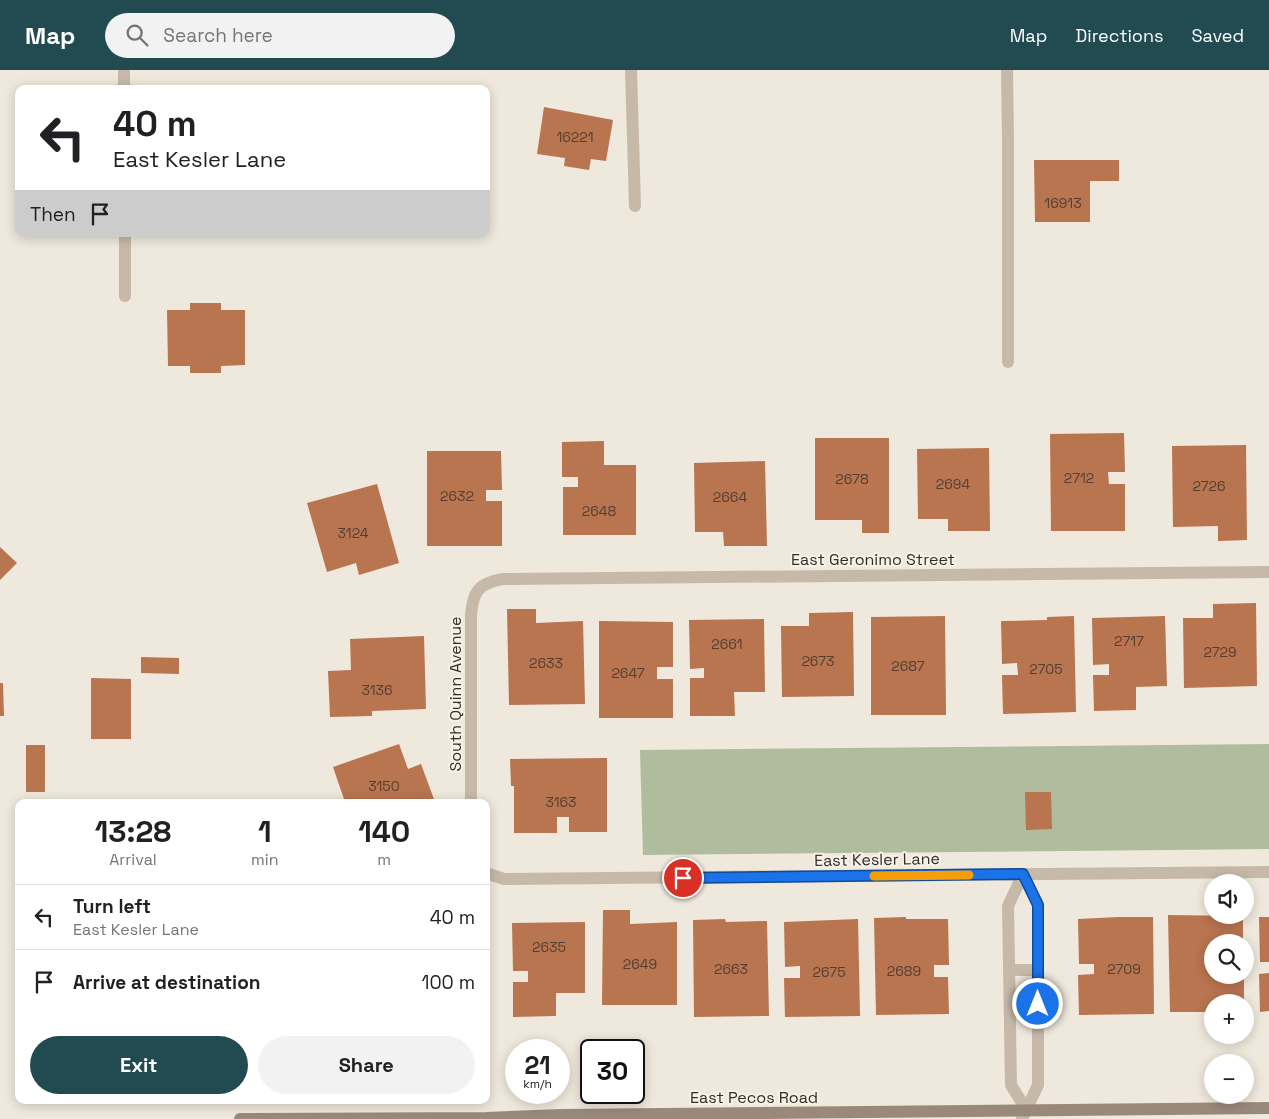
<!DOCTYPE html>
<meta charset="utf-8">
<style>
body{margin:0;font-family:"Space Grotesk",sans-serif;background:#f2f2f2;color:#202124;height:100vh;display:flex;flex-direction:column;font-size:19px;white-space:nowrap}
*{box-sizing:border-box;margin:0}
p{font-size:16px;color:#757577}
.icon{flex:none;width:28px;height:28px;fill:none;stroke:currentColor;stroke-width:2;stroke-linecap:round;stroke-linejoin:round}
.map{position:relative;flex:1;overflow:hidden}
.sheet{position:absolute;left:15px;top:729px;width:475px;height:305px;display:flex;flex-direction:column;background:#fff;border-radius:10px;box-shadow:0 2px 12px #0003}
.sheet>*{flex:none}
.hud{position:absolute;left:15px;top:15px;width:475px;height:152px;border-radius:10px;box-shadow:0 2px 12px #0003;background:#fff;color:#202124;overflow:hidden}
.tools{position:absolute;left:1204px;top:804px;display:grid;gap:10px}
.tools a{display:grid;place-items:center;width:50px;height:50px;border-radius:50%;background:#fff;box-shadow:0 2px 12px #0003;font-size:25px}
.speed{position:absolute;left:505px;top:969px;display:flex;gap:10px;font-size:25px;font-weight:700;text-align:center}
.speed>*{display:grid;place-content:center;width:65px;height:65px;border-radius:50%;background:#fff;box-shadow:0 2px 12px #0003;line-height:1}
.speed small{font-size:12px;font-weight:400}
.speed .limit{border:2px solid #111;border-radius:8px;background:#fff;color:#111}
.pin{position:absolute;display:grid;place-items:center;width:42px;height:42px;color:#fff;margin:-21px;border:2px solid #fff;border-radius:50%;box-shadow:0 1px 5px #0007}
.me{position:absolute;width:55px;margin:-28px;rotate:0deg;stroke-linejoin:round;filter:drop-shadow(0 0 4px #0008)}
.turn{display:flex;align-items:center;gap:18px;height:105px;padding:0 15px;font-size:22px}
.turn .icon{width:65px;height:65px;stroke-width:2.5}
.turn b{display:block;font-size:35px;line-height:42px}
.then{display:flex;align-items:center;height:48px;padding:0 15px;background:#0003;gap:10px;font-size:19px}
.eta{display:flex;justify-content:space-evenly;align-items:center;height:85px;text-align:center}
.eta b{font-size:30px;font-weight:800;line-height:35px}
.button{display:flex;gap:10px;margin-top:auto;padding:10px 15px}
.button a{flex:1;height:58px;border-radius:30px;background:#224a51;color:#fff;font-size:20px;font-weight:800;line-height:58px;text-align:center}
.button a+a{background:#f2f2f2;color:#202124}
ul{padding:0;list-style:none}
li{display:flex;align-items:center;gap:15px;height:65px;padding:0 15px;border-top:1px solid #e0e0e0}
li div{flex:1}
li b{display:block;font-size:19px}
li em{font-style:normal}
header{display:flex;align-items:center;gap:30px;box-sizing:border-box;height:70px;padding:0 25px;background:#224a51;color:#fff}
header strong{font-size:24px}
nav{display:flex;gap:28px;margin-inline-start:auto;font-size:18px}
.search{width:350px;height:45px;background:#f2f2f2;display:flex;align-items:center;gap:12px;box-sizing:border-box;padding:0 18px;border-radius:28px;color:#757577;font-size:19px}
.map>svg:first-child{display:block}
</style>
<header>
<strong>Map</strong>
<div class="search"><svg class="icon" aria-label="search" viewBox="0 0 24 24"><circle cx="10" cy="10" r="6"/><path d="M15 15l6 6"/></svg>Search here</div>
<nav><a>Map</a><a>Directions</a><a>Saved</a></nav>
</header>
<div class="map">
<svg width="1269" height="1049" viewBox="0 0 1269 1049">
<rect width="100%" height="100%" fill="#efe8dc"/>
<polygon fill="#afbd9e" points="1269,674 1269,779 643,785 640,680"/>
<g fill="#b97450">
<polygon points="544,37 613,50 606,91 591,89 589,100 564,96 565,88 537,84"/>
<polygon points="1034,90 1119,90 1119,111 1090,111 1090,152 1035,152"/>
<polygon points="190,233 221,233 221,240 245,240 245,295 221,296 221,303 190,303 190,296 168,296 167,240 190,240"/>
<polygon points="1124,363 1125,402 1108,402 1109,414 1125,414 1125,461 1051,461 1050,364"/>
<polygon points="815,368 889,368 889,463 862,463 862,450 815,450"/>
<polygon points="604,371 604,395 636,395 636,465 563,465 563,417 578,417 578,407 562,407 562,372"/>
<polygon points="1246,375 1247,470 1218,471 1218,456 1173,457 1172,376"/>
<polygon points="989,378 990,461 948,461 948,449 918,449 917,379"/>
<polygon points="427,381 501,381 502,420 486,420 486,431 502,431 502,476 427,476"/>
<polygon points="765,391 767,476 724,476 723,462 695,462 694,393"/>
<polygon points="377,414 399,493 359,505 356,493 327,502 307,433"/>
<polygon points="0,477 17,493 0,510"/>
<polygon points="1256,533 1257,616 1184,618 1183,548 1213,548 1213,534"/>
<polygon points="507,539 536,539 536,553 583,551 585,634 509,635"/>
<polygon points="853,542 854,626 782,627 781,556 809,556 809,543"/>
<polygon points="945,546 946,645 871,645 871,547"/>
<polygon points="1074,546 1076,642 1003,644 1002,605 1018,605 1017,593 1002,594 1001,551 1047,550 1047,547"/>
<polygon points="1165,546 1167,616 1136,617 1136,640 1094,641 1093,605 1109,605 1109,594 1093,595 1092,548"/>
<polygon points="764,549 765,622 734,622 735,646 690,646 690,608 704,608 704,598 690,599 689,550"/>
<polygon points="599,551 673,552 673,597 657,597 657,609 673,609 673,648 599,648"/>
<polygon points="424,566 426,639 372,641 372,646 330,647 328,601 351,600 350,569"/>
<polygon points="141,587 179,588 179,604 141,603"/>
<polygon points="91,608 131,609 131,669 91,669"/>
<polygon points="0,613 3,613 4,646 0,646"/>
<polygon points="399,674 408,699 421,694 435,732 345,732 333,697"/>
<rect x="26" y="675" width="19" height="47"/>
<polygon points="607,688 607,762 569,762 569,747 557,747 557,763 514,763 514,716 511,716 510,689"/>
<polygon points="1025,722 1051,722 1052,759 1026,760"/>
<polygon points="603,840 630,840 630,854 677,852 677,935 602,935"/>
<polygon points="1168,845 1243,846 1243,872 1212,872 1212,905 1244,905 1244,932 1212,932 1212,942 1170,942"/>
<polygon points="906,847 906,849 948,849 949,895 934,895 934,907 948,907 949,944 876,945 874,848"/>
<polygon points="1119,847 1153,847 1154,944 1079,945 1078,905 1094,904 1094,894 1079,894 1078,849"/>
<polygon points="1259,847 1269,847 1269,892 1260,892"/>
<polygon points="725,849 726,852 767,851 769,946 694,947 693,850"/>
<polygon points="858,849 860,946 785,947 784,908 800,908 800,896 785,897 784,852"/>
<polygon points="585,852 585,923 556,923 556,946 513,947 513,912 528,912 528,901 513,901 512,853"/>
<polygon points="1269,903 1269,941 1260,942 1259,904"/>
</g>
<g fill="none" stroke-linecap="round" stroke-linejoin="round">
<g stroke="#c6b9aa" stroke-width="12">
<polyline points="124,0 124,19"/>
<polyline points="631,0 635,136"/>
<polyline points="1008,69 1008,292"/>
<polyline points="125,164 125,226"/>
</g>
<g stroke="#c6b9aa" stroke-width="12">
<polyline points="1007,0 1008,69"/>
<path d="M471,732V545C473,521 479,513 503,509L1269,502"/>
<polyline points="486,803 504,809 1269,802"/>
<polyline points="1023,804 1008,836 1011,1015 1027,1041"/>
<polyline points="1009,900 1038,900"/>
<polyline points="1022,1049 1038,1015 1038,835 1023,804"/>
</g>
<polyline stroke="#99897b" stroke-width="12" points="240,1049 486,1048 561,1045 1269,1038"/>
</g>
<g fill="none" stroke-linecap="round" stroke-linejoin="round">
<defs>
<polyline id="route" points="683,808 1023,804 1038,835 1038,934"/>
</defs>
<use href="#route" stroke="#114b97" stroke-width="12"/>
<use href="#route" stroke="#1a73e8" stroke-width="9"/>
<polyline stroke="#f59e0b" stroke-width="9" points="874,806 969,805"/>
</g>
<g text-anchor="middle" stroke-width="4" stroke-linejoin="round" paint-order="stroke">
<g font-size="14" fill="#553f32">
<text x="575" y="72">16221</text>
<text x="1063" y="138">16913</text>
<text x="1079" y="413">2712</text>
<text x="852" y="414">2678</text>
<text x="953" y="419">2694</text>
<text x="1209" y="421">2726</text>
<text x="457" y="431">2632</text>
<text x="730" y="432">2664</text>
<text x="599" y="446">2648</text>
<text x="353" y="468">3124</text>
<text x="1129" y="576">2717</text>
<text x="727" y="579">2661</text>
<text x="1220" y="587">2729</text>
<text x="818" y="596">2673</text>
<text x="546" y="598">2633</text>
<text x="908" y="601">2687</text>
<text x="1046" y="604">2705</text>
<text x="628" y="608">2647</text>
<text x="377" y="625">3136</text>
<text x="384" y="721">3150</text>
<text x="561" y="737">3163</text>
<text x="549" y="882">2635</text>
<text x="640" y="899">2649</text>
<text x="731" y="904">2663</text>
<text x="1124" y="904">2709</text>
<text x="904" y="906">2689</text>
<text x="829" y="907">2675</text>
</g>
<g font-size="16" fill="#342d28" stroke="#f7f2e8">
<text x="873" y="495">East Geronimo Street</text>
<text transform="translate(455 624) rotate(-90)" y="6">South Quinn Avenue</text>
<text transform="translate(877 789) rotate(-1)" y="6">East Kesler Lane</text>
<text x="754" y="1033">East Pecos Road</text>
</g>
</g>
</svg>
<div class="tools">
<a><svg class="icon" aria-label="sound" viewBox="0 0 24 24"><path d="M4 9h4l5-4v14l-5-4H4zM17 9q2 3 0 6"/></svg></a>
<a><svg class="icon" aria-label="search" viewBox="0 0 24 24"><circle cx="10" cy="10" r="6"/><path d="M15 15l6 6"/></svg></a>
<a>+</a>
<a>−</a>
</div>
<div class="speed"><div>21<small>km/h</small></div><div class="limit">30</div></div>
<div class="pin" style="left:683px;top:808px;background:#d93025"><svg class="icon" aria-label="arrive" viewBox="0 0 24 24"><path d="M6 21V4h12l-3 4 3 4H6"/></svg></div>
<svg class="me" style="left:1038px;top:934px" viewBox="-20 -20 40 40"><circle r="17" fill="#1a73e8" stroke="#fff" stroke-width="3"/><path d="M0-11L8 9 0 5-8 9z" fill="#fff"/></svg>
<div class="hud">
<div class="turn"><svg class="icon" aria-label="left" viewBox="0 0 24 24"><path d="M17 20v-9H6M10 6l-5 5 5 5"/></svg><div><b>40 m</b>East Kesler Lane</div></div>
<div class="then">Then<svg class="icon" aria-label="arrive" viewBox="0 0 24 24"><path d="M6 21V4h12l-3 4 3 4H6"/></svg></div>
</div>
<section class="sheet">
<div class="eta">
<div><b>13:28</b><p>Arrival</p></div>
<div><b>1</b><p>min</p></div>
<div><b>140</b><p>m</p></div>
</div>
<ul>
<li><svg class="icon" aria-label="left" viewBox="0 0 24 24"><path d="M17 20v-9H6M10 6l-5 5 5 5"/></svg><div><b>Turn left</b><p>East Kesler Lane</p></div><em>40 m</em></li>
<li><svg class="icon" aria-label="arrive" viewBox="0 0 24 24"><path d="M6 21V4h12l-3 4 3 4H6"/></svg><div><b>Arrive at destination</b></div><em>100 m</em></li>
</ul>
<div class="button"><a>Exit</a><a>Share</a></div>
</section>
</div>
